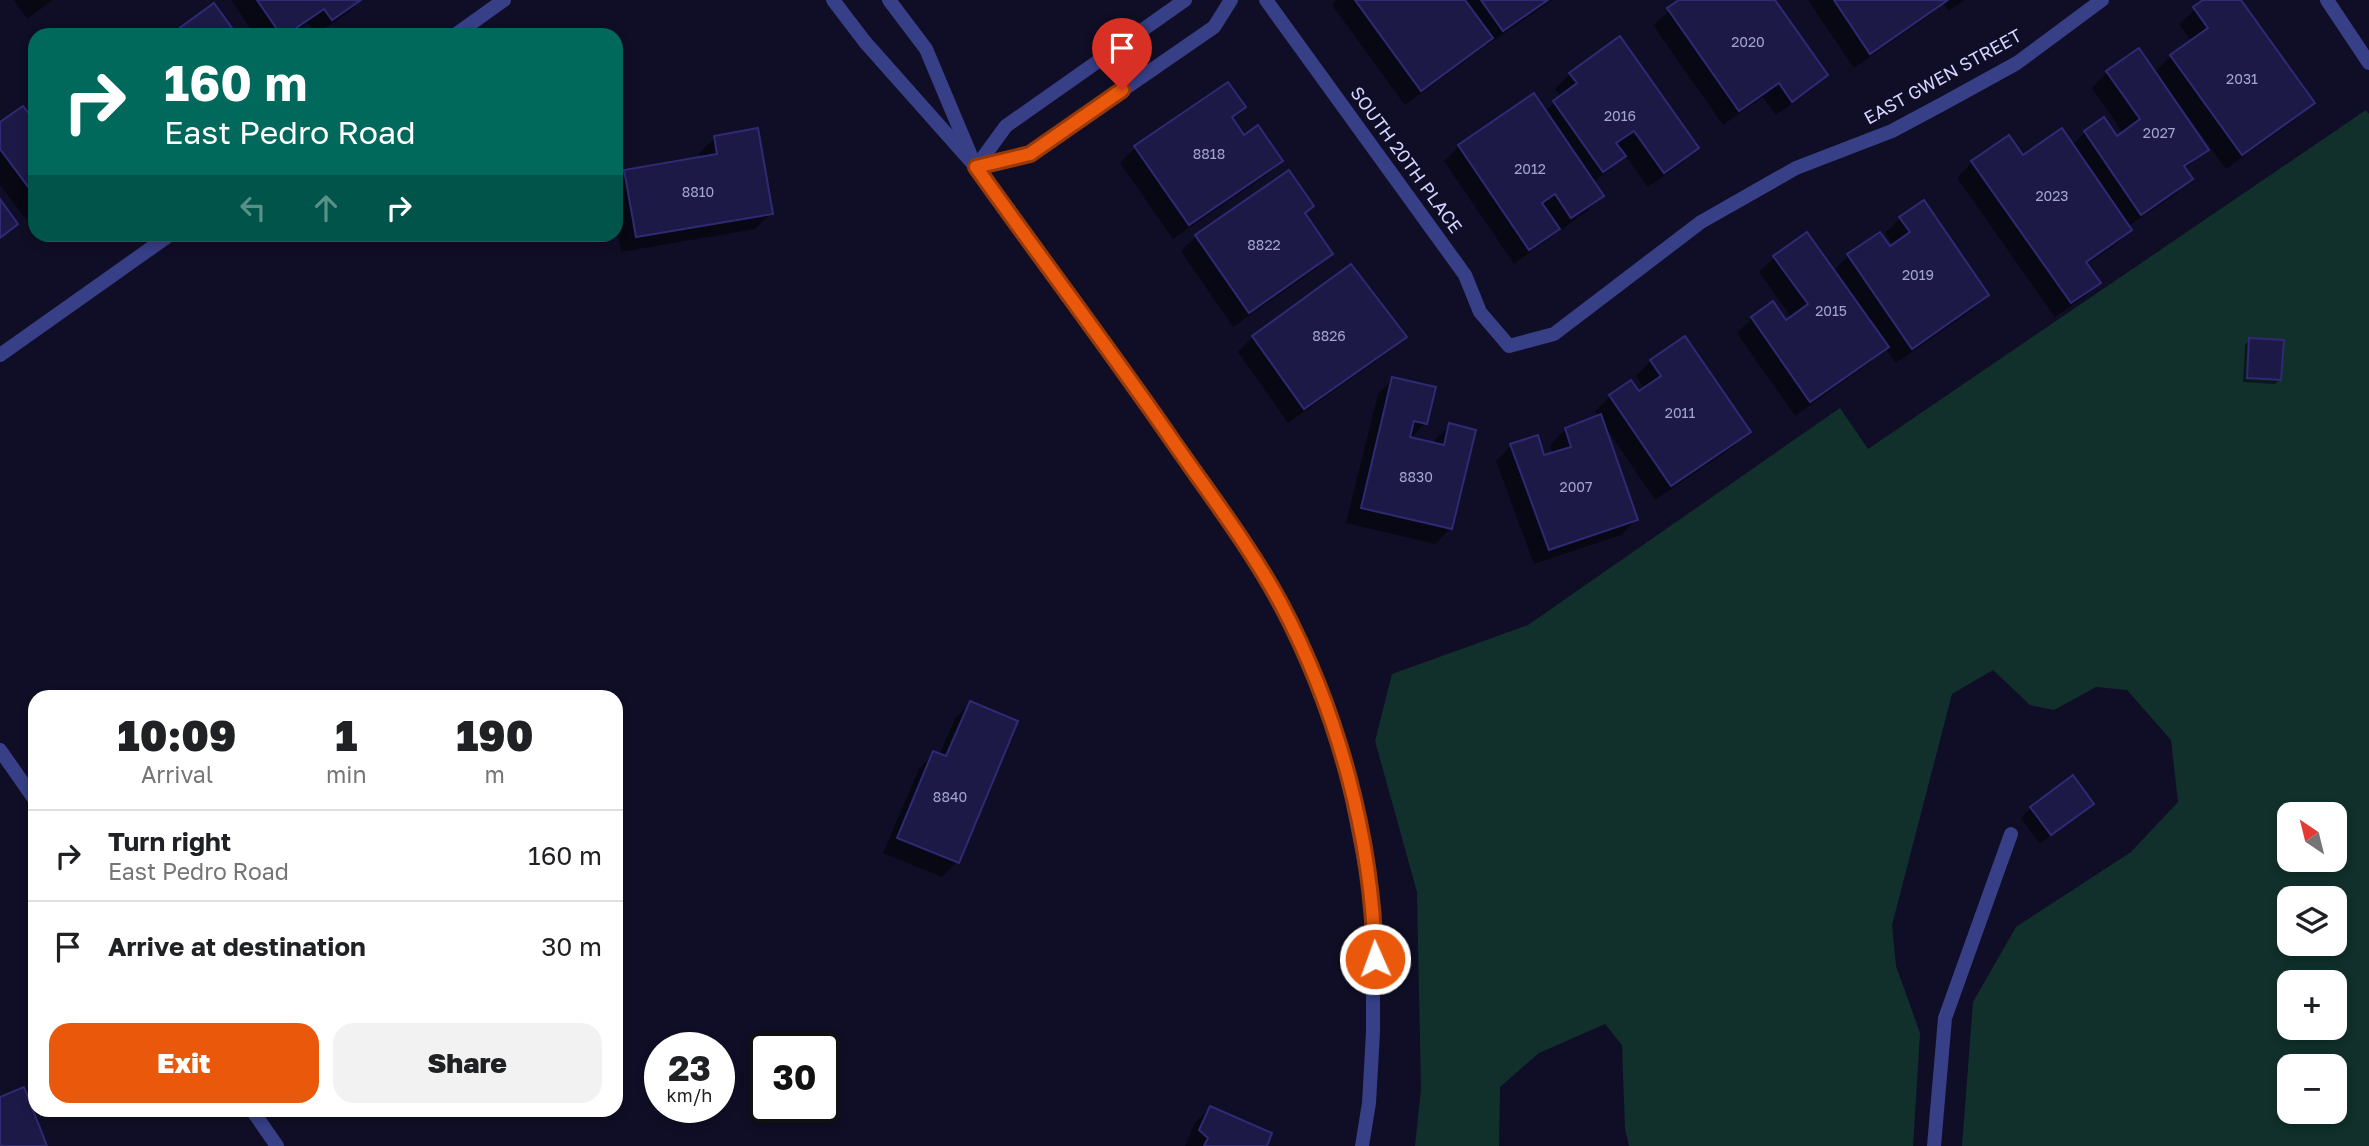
<!DOCTYPE html>
<meta charset="utf-8">
<style>
body{margin:0;font-family:"Golos Text",sans-serif;background:#f2f2f2;color:#202124;height:100vh;display:flex;flex-direction:column;font-size:26px;white-space:nowrap}
*{box-sizing:border-box;margin:0}
p{font-size:23px;color:#757577}
.icon{flex:none;width:38px;height:38px;fill:none;stroke:currentColor;stroke-width:2;stroke-linecap:round;stroke-linejoin:round}
.map{position:relative;flex:1;overflow:hidden}
.panel{position:absolute;left:28px;top:690px;width:595px;height:427px;display:flex;flex-direction:column;background:#fff;border-radius:21px;box-shadow:0 4px 10px #0003}
.panel>*{flex:none}
.guide{position:absolute;left:28px;top:28px;width:595px;height:214px;border-radius:21px;box-shadow:0 4px 10px #0003;background:#00695c;color:#fff;overflow:hidden}
.needle{width:46px;rotate:325deg}
.fabs{position:absolute;left:2277px;top:802px;display:grid;gap:14px}
.fabs a{display:grid;place-items:center;width:70px;height:70px;border-radius:14px;background:#fff;box-shadow:0 4px 10px #0003;font-size:35px}
.speed{position:absolute;left:644px;top:1032px;display:flex;gap:14px;font-size:35px;font-weight:700;text-align:center}
.speed>*{display:grid;place-content:center;width:91px;height:91px;border-radius:50%;background:#fff;box-shadow:0 4px 10px #0003;line-height:1}
.speed small{font-size:18px;font-weight:400}
.speed .limit{border:4px solid #111;border-radius:10px;background:#fff;color:#111}
.pin{position:absolute;display:grid;place-items:center;width:60px;height:60px;color:#fff;margin:-72px -30px;border-radius:50% 50% 50% 0;rotate:-45deg;box-shadow:0 0 7px #0007}
.pin .icon{rotate:45deg}
.me{position:absolute;width:77px;margin:-38px;rotate:358deg;stroke-linejoin:round;filter:drop-shadow(0 0 5px #0008)}
.turn{display:flex;align-items:center;gap:24px;height:147px;padding:0 21px;font-size:32px}
.turn .icon{width:91px;height:91px;stroke-width:2.5}
.turn b{display:block;font-size:49px;line-height:60px}
.lanes{display:flex;align-items:center;height:66px;padding:0 21px;background:#0003;justify-content:center;gap:35px;direction:ltr}
.lanes .off{opacity:.35}
.eta{display:flex;justify-content:space-evenly;align-items:center;height:119px;text-align:center}
.eta b{font-size:42px;font-weight:800;line-height:49px}
.cta{display:flex;gap:14px;margin-top:auto;padding:14px 21px}
.cta a{flex:1;height:80px;border-radius:21px;background:#ea580c;color:#fff;font-size:28px;font-weight:800;line-height:80px;text-align:center}
.cta a+a{background:#f2f2f2;color:#202124}
ul{padding:0;list-style:none}
li{display:flex;align-items:center;gap:21px;height:91px;padding:0 21px;border-top:2px solid #e0e0e0}
li div{flex:1}
li b{display:block;font-size:26px}
li em{font-style:normal}
.map>svg:first-child{display:block}
</style>
<div class="map">
<svg width="2369" height="1146" viewBox="0 0 2369 1146">
<rect width="100%" height="100%" fill="#0f0e26"/>
<path fill="#11302b" fill-rule="evenodd" d="M2366,110L2369,114V1146H1962L1973,1002L2016,927L2131,852L2178,802L2171,740L2127,690L2096,687L2054,710L2030,705L1993,670L1952,694L1892,925L1896,966L1920,1033L1913,1146H1629L1625,1129L1622,1045L1605,1024L1539,1053L1500,1087L1499,1146H1415L1421,1089L1417,892L1375,741L1392,674L1528,625L1840,408L1868,449ZM2289,814H2334V859H2289ZM2289,898H2334V943H2289ZM2289,982H2334V1027H2289ZM2289,1066H2334V1111H2289Z"/>
<g fill="#0007" fill-rule="evenodd">
<polygon points="14,0 53,0 27,19"/>
<polygon points="231,0 360,0 349,12 316,34 308,23 290,35 255,35"/>
<polygon points="1337,0 1553,0 1487,45 1486,44 1476,53 1405,105 1332,5"/>
<polygon points="1682,0 1773,0 1826,75 1811,90 1776,115 1763,97 1723,125 1653,25"/>
<polygon points="1808,0 1965,0 1949,11 1943,3 1931,14 1854,68"/>
<path d="M2206,0H2239L2312,103L2297,118L2226,169L2178,103L2175,105L2206,150L2185,169L2191,179L2176,194L2127,227L2130,230L2114,246L2086,265L2099,283L2083,298L2055,317L1957,178L1972,162L2023,157L2071,146L2085,132L2104,120L2116,138L2123,133L2092,88L2107,72L2154,73L2171,56L2192,42L2179,24ZM2115,240V244L2080,268L2078,265Z"/>
<polygon points="1570,74 1697,148 1682,163 1648,187 1625,155 1608,171 1593,182 1602,196 1587,211 1514,264 1444,161 1459,146 1545,111 1561,97 1555,89"/>
<polygon points="1244,107 1232,119 1243,137 1281,161 1265,176 1173,239 1120,163 1135,148"/>
<polygon points="35,119 35,229 34,230 0,185 0,124"/>
<polygon points="715,138 771,213 755,229 621,252 616,223 616,180 625,171 700,158 699,153"/>
<polygon points="1304,214 1331,254 1316,269 1233,327 1181,251 1197,236"/>
<polygon points="1900,218 1987,295 1972,310 1896,363 1885,348 1871,362 1795,416 1737,333 1752,318 1786,322 1792,318 1759,272 1775,257 1833,271 1848,256 1879,234 1889,248 1893,245 1885,233"/>
<polygon points="1404,336 1389,352 1288,423 1238,352 1253,337"/>
<polygon points="2250,340 2280,379 2275,384 2243,382 2245,345"/>
<polygon points="1651,361 1748,432 1733,447 1655,500 1604,425 1636,520 1621,535 1534,564 1496,461 1511,446 1543,457 1553,454 1550,445 1566,429 1599,417 1595,411 1610,396 1638,394 1645,389 1636,376"/>
<polygon points="1393,379 1425,423 1410,439 1433,445 1434,441 1450,425 1474,431 1450,529 1435,544 1346,523 1378,394"/>
<polygon points="970,703 957,862 942,877 883,853 919,769 934,753 939,755 955,719"/>
<polygon points="2092,804 2040,844 2021,818 2031,808"/>
<polygon points="1210,1108 1265,1146 1185,1146 1195,1123"/>
</g>
<g fill="#1c1947" stroke="#2f2a74" stroke-width="2">
<polygon points="257,0 361,0 332,20 324,9 286,35 281,35"/>
<polygon points="1355,0 1465,0 1493,38 1421,91"/>
<polygon points="1481,0 1548,0 1503,31"/>
<polygon points="1679,0 1775,0 1828,75 1792,102 1779,83 1739,111 1667,8"/>
<polygon points="1834,0 1948,0 1870,54"/>
<polygon points="2203,0 2241,0 2315,103 2242,155 2170,55 2208,28 2193,7"/>
<polygon points="214,3 237,35 170,35"/>
<polygon points="1620,36 1699,148 1664,173 1634,131 1616,143 1626,156 1603,172 1553,101 1577,83 1569,73"/>
<polygon points="2139,48 2209,150 2184,166 2193,179 2141,215 2084,131 2104,117 2117,136 2140,119 2106,71"/>
<polygon points="1228,82 1246,107 1232,117 1244,135 1258,125 1283,161 1189,225 1134,146"/>
<polygon points="1534,93 1604,196 1571,218 1555,194 1542,203 1560,229 1529,250 1458,145"/>
<polygon points="23,106 33,119 35,117 35,196 0,149 0,122"/>
<polygon points="758,128 773,214 636,237 624,170 717,154 714,136"/>
<polygon points="2062,128 2132,230 2086,262 2101,283 2071,303 1971,161 2009,135 2023,155"/>
<polygon points="1289,170 1314,206 1305,213 1333,254 1249,313 1195,235"/>
<polygon points="0,199 18,224 0,238"/>
<polygon points="1924,200 1989,295 1912,349 1847,254 1880,232 1890,246 1910,232 1899,217"/>
<polygon points="1807,232 1889,347 1810,402 1751,317 1773,301 1786,320 1808,304 1773,256"/>
<polygon points="1351,264 1407,337 1304,409 1252,336"/>
<polygon points="1685,336 1751,432 1671,486 1609,395 1631,380 1639,391 1661,376 1650,360"/>
<polygon points="2249,338 2284,340 2281,380 2247,378"/>
<polygon points="1392,377 1436,387 1427,424 1414,421 1410,437 1444,445 1449,423 1476,430 1452,529 1361,508"/>
<polygon points="1601,414 1638,520 1549,550 1510,444 1538,435 1544,455 1571,447 1565,428"/>
<polygon points="970,701 1018,721 959,863 897,838 933,751 946,756"/>
<polygon points="2073,775 2094,804 2051,835 2030,807"/>
<polygon points="24,1087 47,1146 0,1146 0,1097"/>
<polygon points="1210,1106 1272,1133 1267,1146 1204,1146 1208,1138 1199,1130"/>
</g>
<g fill="none" stroke-linecap="round" stroke-linejoin="round">
<polyline stroke="#373f87" stroke-width="14" points="1934,1146 1945,1018 2011,834"/>
<g stroke="#373f87" stroke-width="14">
<polyline points="833,0 865,42 976,167 1141,395 1235,531 1262,573 1300,643 1328,709 1346,768 1373,906 1373,1032 1369,1103 1362,1146"/>
<polyline points="889,0 926,49 971,156"/>
<polyline points="1266,0 1465,275 1480,312 1509,346 1554,334 1701,222 1796,168 1892,131 1948,101 2017,63 2102,0"/>
<polyline points="2327,0 2369,63"/>
<polyline points="455,35 504,0"/>
<polyline points="976,167 1030,154 1214,27 1231,0"/>
<polyline points="976,167 1006,126 1185,0"/>
<polyline points="0,355 171,234"/>
<polyline points="0,750 35,800"/>
<polyline points="252,1110 277,1146"/>
</g>
</g>
<g fill="none" stroke-linecap="round" stroke-linejoin="round">
<defs>
<path id="route" d="M1122,90L1030,154L976,167C1040,257 1107,346 1170,437C1208,492 1249,545 1281,604C1338,712 1372,837 1375,959"/>
</defs>
<use href="#route" stroke="#983908" stroke-width="18"/>
<use href="#route" stroke="#ea580c" stroke-width="12"/>
</g>
<g text-anchor="middle" stroke-width="5" stroke-linejoin="round" paint-order="stroke">
<g font-size="14" fill="#a5a5d1">
<text x="1748" y="47">2020</text>
<text x="2242" y="84">2031</text>
<text x="1620" y="121">2016</text>
<text x="2159" y="138">2027</text>
<text x="1209" y="159">8818</text>
<text x="1530" y="174">2012</text>
<text x="698" y="197">8810</text>
<text x="2052" y="201">2023</text>
<text x="1264" y="250">8822</text>
<text x="1918" y="280">2019</text>
<text x="1831" y="316">2015</text>
<text x="1329" y="341">8826</text>
<text x="1680" y="418">2011</text>
<text x="1416" y="482">8830</text>
<text x="1576" y="492">2007</text>
<text x="950" y="802">8840</text>
</g>
<g font-size="18" fill="#d3d4ff" stroke="#0f0e26">
<text transform="translate(1943 77) rotate(-29)" y="6">EAST GWEN STREET</text>
<text transform="translate(1406 160) rotate(54)" y="6">SOUTH 20TH PLACE</text>
</g>
</g>
</svg>
<div class="fabs">
<a><svg class="needle" viewBox="-14 -14 28 28"><path d="M0-13l5 13h-10z" fill="#e53935"/><path d="M0 13l5-13h-10z" fill="#757577"/></svg></a>
<a><svg class="icon" aria-label="layers" viewBox="0 0 24 24"><path d="M12 4l9 5-9 5-9-5zM3 14l9 5 9-5"/></svg></a>
<a>+</a>
<a>−</a>
</div>
<div class="speed"><div>23<small>km/h</small></div><div class="limit">30</div></div>
<div class="pin" style="left:1122px;top:90px;background:#d93025"><svg class="icon" aria-label="arrive" viewBox="0 0 24 24"><path d="M6 21V4h12l-3 4 3 4H6"/></svg></div>
<svg class="me" style="left:1375px;top:959px" viewBox="-20 -20 40 40"><circle r="17" fill="#ea580c" stroke="#fff" stroke-width="3"/><path d="M0-11L8 9 0 5-8 9z" fill="#fff"/></svg>
<div class="guide">
<div class="turn"><svg class="icon" aria-label="right" viewBox="0 0 24 24"><path d="M7 20v-9h11M14 6l5 5-5 5"/></svg><div><b>160 m</b>East Pedro Road</div></div>
<div class="lanes"><svg class="icon off" aria-label="left" viewBox="0 0 24 24"><path d="M17 20v-9H6M10 6l-5 5 5 5"/></svg><svg class="icon off" aria-label="ahead" viewBox="0 0 24 24"><path d="M12 20V5M6 11l6-6 6 6"/></svg><svg class="icon" aria-label="right" viewBox="0 0 24 24"><path d="M7 20v-9h11M14 6l5 5-5 5"/></svg></div>
</div>
<section class="panel">
<div class="eta">
<div><b>10:09</b><p>Arrival</p></div>
<div><b>1</b><p>min</p></div>
<div><b>190</b><p>m</p></div>
</div>
<ul>
<li><svg class="icon" aria-label="right" viewBox="0 0 24 24"><path d="M7 20v-9h11M14 6l5 5-5 5"/></svg><div><b>Turn right</b><p>East Pedro Road</p></div><em>160 m</em></li>
<li><svg class="icon" aria-label="arrive" viewBox="0 0 24 24"><path d="M6 21V4h12l-3 4 3 4H6"/></svg><div><b>Arrive at destination</b></div><em>30 m</em></li>
</ul>
<div class="cta"><a>Exit</a><a>Share</a></div>
</section>
</div>
